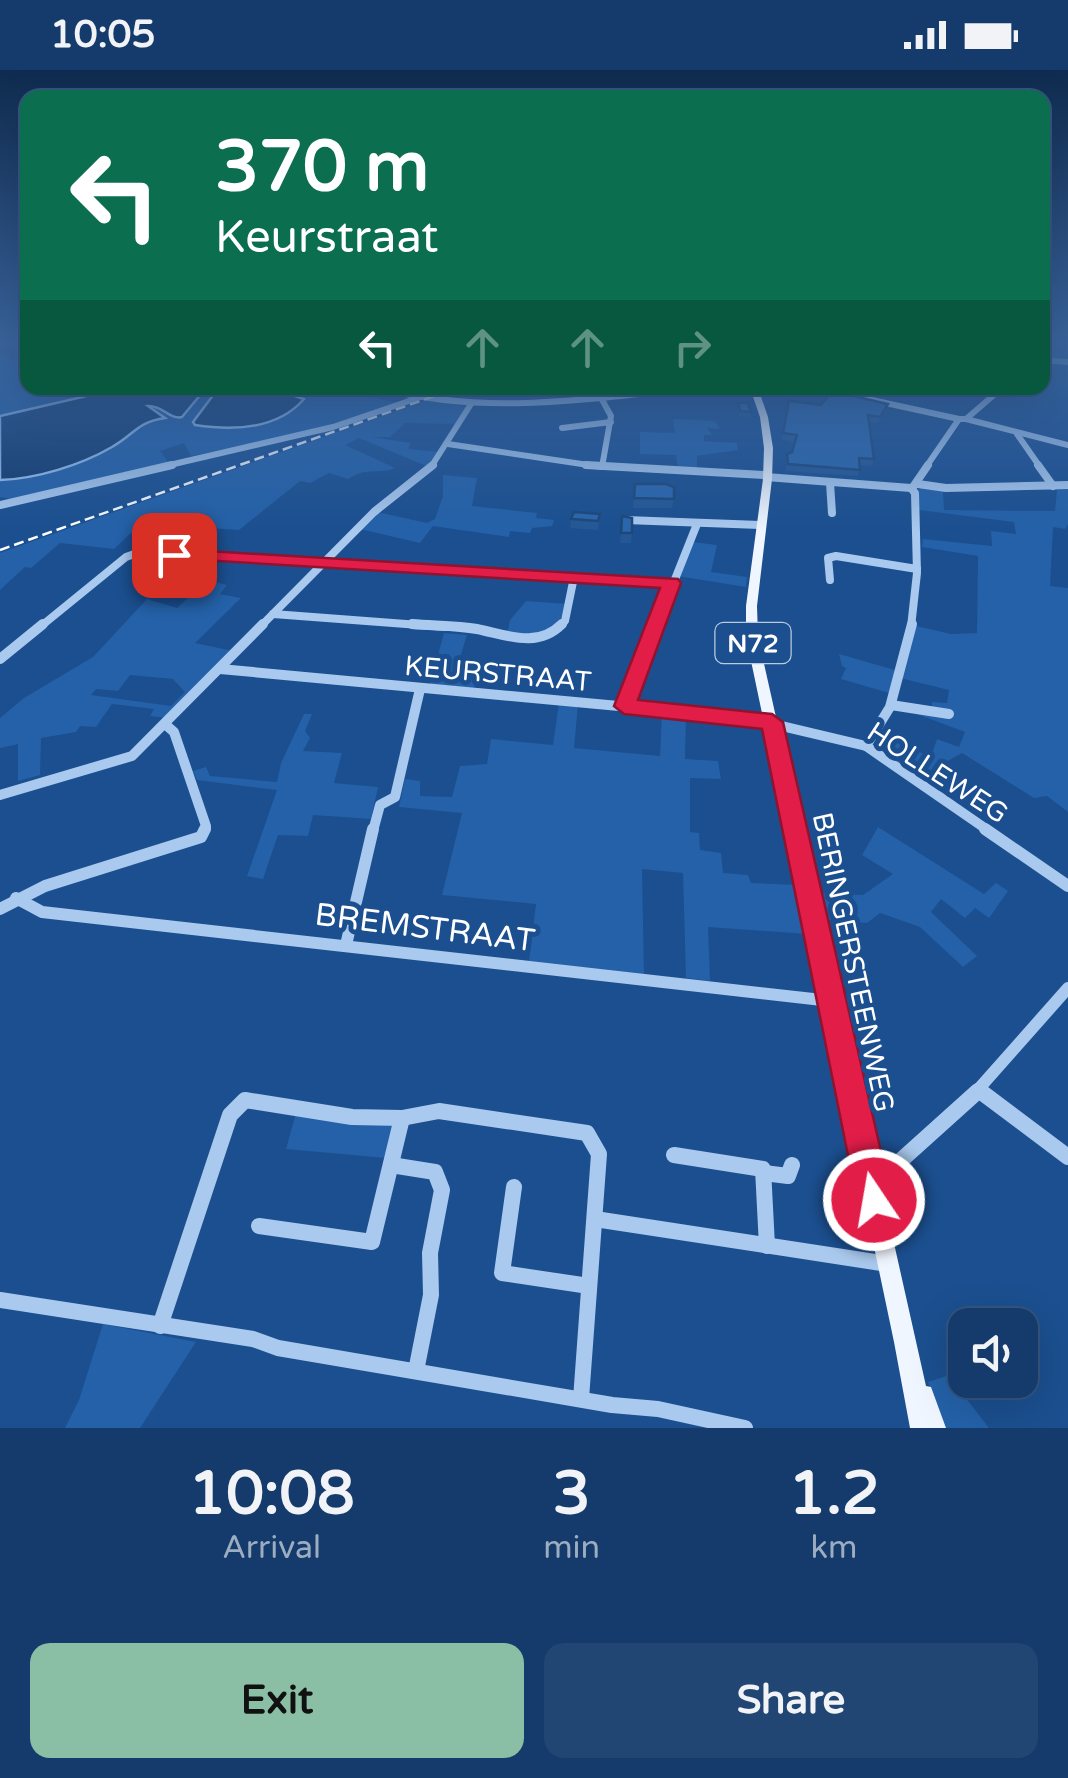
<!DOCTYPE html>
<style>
body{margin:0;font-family:"Varela Round",sans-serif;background:#214673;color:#f1f3f6;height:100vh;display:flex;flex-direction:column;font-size:38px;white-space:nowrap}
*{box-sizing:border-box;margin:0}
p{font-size:32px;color:#9dadc1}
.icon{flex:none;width:55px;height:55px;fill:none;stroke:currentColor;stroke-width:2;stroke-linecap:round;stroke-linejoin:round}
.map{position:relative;height:1358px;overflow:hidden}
.drawer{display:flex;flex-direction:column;background:#143b6b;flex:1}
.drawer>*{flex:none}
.guide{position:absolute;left:20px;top:20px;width:1030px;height:305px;border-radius:20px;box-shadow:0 10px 40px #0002,0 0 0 2px #33557e;background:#0b6e4f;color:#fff;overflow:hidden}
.tools{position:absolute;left:948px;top:1238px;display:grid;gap:20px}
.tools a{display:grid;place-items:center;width:90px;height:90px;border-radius:20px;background:#143b6b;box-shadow:0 10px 40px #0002,0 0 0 2px #33557e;font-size:50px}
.pin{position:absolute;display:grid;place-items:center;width:85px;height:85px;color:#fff;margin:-42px;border-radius:20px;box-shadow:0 5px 15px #0006}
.me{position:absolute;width:110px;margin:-55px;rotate:348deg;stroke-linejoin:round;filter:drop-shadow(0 0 8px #0008)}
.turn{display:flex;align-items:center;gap:35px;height:210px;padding:0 30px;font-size:45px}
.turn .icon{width:130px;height:130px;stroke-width:2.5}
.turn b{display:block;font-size:70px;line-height:85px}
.lanes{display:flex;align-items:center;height:95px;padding:0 30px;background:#0003;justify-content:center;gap:50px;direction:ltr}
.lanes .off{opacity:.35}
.eta{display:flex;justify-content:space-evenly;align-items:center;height:170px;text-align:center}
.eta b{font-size:60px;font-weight:700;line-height:70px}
.button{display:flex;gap:20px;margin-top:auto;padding:20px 30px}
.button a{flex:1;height:115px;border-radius:20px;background:#8abfa5;color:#111;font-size:40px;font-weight:700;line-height:115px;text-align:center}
.button a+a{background:#214673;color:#f1f3f6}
.status{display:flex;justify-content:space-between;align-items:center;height:70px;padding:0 50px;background:#143b6b;direction:ltr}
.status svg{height:28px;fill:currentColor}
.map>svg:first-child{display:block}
</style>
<div class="status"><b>10:05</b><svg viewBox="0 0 49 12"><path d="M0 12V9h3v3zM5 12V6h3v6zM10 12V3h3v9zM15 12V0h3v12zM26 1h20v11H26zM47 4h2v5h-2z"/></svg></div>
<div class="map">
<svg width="1068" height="1358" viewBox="0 0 1068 1358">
<rect width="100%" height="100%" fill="#1b4f8f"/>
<g fill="#2461a8" fill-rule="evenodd">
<polygon points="0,283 11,290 27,284 28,318 121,318 0,346"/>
<path d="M184,318H374L363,326L400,333L421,329L320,364L317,362L325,358L191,386L184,373L160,381L168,392L12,429L0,427V410C36,409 77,394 109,378C132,367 138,353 164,347L146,336L157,335L178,349L200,324ZM303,329C284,354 221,366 193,352Z"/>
<path d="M427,330L467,336L456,354L405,353L390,367H372L411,373L408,379L440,382L429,397L359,368L345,375L395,398C377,405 369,396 348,409L329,403L310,413L300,411L239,460L181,456L161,482L145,481L156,465L131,463L114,479L60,473L31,498L25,497L0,520V483Z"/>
<polygon points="673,349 715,351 720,359 707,358 712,365 704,365 704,371 737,373 738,380 697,386 697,401 678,400 676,385 640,384 640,362 675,363"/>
<polygon points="443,405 477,408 472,436 537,443 536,448 554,450 552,456 532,458 530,463 510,461 509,467 433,456 420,473 360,459 377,442 427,453 435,449 443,426"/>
<path d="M922,417L1068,418V454L1065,459L1053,457L1050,516L1068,518V742L1047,726L1034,728L962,683L917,708L873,677L877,664L931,687L937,669L959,677L965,662L917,644L932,641V632L947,633L949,620L900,608L912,555L951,564L977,563L978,486L922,477L923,469L992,476L991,461L1016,464L1014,452L919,440L918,420ZM963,420H1057L1055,441L944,440L943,422Z"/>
<polygon points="692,472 717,475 711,502 747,507 746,517 677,506"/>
<path d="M207,510L227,515L220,524L241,528L195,573L233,581L167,648L150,646L154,639L112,634L96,657L80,656L76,662L41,668L40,705L18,711V674L0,678V648L24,628L93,587L147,529L177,538ZM130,605L173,609L185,622L171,636L91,625L96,619L118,621Z"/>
<path d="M526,531L568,534C558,564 535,565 507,565L510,550Z"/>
<polygon points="444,563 467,565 459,591 480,593 474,618 430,614"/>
<polygon points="839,584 895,600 889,623 841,609 846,598 842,596"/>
<polygon points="559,633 578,634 574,678 660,686 662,642 686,644 685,689 718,691 721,709 690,708 690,762 699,763 700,780 721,783 723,803 748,805 751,813 798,815 808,864 708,857 710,911 686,908 683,803 642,799 644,904 529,891 536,834 442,825 462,743 399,737 405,709 420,711 420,726 452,727 460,696 487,694 491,669 553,675"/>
<polygon points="304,644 312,644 305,661 310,668 303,681 342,683 334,713 378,717 371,749 313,745 308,766 278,765 263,809 247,806 277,720 197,710 193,701 206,697 210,706 277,712 281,693"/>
<polygon points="878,757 984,824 996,813 1008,821 989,848 975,838 965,848 941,829 931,842 977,886 963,897 920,857 880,843 867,853 822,849 817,823 863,825 893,804 862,785"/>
<polygon points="296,1043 394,1055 386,1088 286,1079"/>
<polygon points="103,1254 196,1272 140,1358 65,1358 79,1330"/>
<polygon points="953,1304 961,1322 989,1358 945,1358 928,1312"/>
</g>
<g fill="#123a6d" stroke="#9cc4f0" stroke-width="2.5">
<path d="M121,318H184L201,324L182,347C170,350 162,335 148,336L165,348C137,352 135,364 112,377C81,395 36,409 0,410V346Z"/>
<path d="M217,320H277L304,329C277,360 234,361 195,355L193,352Z"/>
</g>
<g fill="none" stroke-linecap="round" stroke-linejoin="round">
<g stroke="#a9c9ee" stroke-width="6">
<polyline points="1042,290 1068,292"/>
<path d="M380,318C485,346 588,329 694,318"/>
<polyline points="817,318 959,349"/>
<polyline points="600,326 611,346 602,397"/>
<polyline points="966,349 1068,375"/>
<polyline points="562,358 611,352"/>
<polyline points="1017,364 1040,397"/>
<polyline points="448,374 602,397"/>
<polyline points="161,397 333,357 447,318"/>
<polyline points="431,397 471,334"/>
<polyline points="926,397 959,349 966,349 1002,318"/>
</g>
<g stroke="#a9c9ee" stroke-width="8">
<polyline points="586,395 766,405"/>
<polyline points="1038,395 1053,416"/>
<polyline points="766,407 911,418"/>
<polyline points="830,413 832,443"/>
<polyline points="918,414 946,418 1068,415"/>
<polyline points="913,417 928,395"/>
<polyline points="911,418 915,423 917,503 911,557"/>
<polyline points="0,435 172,395"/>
<polyline points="626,450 760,455"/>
<polyline points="830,510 828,488 836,486 917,499"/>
<polyline points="273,544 446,557"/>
<polyline points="40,557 126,487 137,483 672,513"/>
<polyline points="260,557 374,442 433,395"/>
<polyline points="559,557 565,551 574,507"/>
<polyline points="656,557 697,454"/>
</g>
<g stroke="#a9c9ee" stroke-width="10">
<path d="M412,554C433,556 456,555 477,559C507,565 537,579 562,554"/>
<polyline points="0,589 43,554"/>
<polyline points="220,599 748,648 866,676 989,761"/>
<polyline points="891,635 949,644"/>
<polyline points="624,637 657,554"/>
<polyline points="166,655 174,662 206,756 204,761"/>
<polyline points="866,676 890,637 912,554"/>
<polyline points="0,725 132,686 263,554"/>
<polyline points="373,761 380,735 395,727 420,619"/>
</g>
<g stroke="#a9c9ee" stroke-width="12">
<polyline points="985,759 1068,816"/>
<polyline points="16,828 42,842 831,931"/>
<polyline points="0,839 45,816 201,767 205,759"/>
<polyline points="346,875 373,759"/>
<polyline points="979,1020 983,1023"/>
<polyline points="975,1023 1068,918"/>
</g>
<g stroke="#a9c9ee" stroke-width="16">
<polyline points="980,1021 1068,1087"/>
<polyline points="674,1085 763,1099 767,1176"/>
<polyline points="391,1095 435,1102 442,1120 430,1183 431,1225 416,1301"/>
<polyline points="868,1102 888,1102 978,1021"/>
<polyline points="764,1103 788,1106 792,1095"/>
<polyline points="514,1117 502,1203 589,1216"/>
<polyline points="595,1149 888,1194"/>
<polyline points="259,1156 372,1172 402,1048"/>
<polyline points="0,1230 253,1269 278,1278 612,1335 658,1339 745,1358"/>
<polyline points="160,1256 230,1045 245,1030 352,1047 402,1048 439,1041 587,1063 599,1084 581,1329"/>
</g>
<polygon fill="#f0f6ff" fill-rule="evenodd" points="750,318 758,318 768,347 773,378 772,409 757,536 758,567 926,1316 931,1317 946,1358 910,1358 894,1272 746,567 746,536 763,409 764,378 760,347"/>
<polyline stroke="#fff" stroke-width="2.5" stroke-dasharray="10 5" stroke-linecap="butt" points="0,480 457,318"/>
</g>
<g fill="#245895">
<polygon points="481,318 596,318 589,321 482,324"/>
<polygon points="789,331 821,335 888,334 878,353 869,352 874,389 872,396 860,395 858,406 786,401 787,384 792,382 795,372 782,370"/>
<polygon points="738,333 751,342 750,347 739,346 737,337"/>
<polygon points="635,414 674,429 672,438 633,438"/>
<polygon points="600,444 598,460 570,458 571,449"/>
<polygon points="622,446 632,463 631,473 620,473"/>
</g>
<g fill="#2a66ad" stroke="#1d4779" stroke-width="2.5">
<polygon points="832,321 888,334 880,347 868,345 874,389 859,388 860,400 788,394 787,384 792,382 797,365 783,363 789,331 821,335"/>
<polygon points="738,333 748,333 751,342 740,341"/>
<polygon points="635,414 666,414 674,417 674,429 634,428"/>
<polygon points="574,442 600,444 598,451 571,449"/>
<polygon points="622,446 632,448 632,463 621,463"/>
</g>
<linearGradient id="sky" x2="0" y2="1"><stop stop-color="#0f2b4f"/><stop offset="0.59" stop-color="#39639b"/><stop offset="1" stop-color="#39639b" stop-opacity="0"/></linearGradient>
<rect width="1068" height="462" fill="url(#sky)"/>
<polygon fill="#e11d48" stroke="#92132f" stroke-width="2.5" points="174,479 678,509 681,513 638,630 772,644 783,652 892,1130 887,1143 874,1148 862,1143 857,1130 762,659 624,644 614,636 660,518 168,488 168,481"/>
<g text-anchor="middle" stroke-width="10" stroke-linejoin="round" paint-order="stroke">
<rect fill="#1b4f8f" stroke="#bbcadd" stroke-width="2.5" x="715.5" y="553" width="75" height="40" rx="8"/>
<g font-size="25" font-weight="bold" fill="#fff">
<text x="753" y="582">N72</text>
</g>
<g font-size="28" fill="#fff" stroke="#1b4f8f">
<text transform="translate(498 603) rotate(5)" y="10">KEURSTRAAT</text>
<text transform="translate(938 702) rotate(33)" y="10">HOLLEWEG</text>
<text transform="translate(854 892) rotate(78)" y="10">BERINGERSTEENWEG</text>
</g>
<g font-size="32" fill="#fff" stroke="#1b4f8f">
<text transform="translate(425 857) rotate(7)" y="11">BREMSTRAAT</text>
</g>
</g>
</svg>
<div class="tools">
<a><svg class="icon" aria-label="sound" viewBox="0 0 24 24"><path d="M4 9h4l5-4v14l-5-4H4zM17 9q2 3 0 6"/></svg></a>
</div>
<div class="pin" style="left:174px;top:485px;background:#d93025"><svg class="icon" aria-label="arrive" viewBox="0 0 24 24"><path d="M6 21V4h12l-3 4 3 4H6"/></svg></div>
<svg class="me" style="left:874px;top:1130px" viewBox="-20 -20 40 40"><circle r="17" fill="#e11d48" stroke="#fff" stroke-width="3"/><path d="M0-11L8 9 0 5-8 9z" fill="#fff"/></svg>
<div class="guide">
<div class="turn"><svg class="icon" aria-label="left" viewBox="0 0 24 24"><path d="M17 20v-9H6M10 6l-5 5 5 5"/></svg><div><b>370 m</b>Keurstraat</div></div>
<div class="lanes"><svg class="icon" aria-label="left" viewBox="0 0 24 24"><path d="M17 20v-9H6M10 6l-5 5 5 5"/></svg><svg class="icon off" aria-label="ahead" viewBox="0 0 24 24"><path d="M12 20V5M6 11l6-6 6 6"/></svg><svg class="icon off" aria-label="ahead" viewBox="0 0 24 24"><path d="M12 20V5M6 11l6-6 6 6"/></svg><svg class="icon off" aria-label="right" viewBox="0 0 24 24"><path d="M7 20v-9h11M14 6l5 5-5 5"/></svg></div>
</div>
</div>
<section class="drawer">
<div class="eta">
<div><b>10:08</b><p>Arrival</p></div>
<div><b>3</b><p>min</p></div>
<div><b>1.2</b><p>km</p></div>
</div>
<div class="button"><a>Exit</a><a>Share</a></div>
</section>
